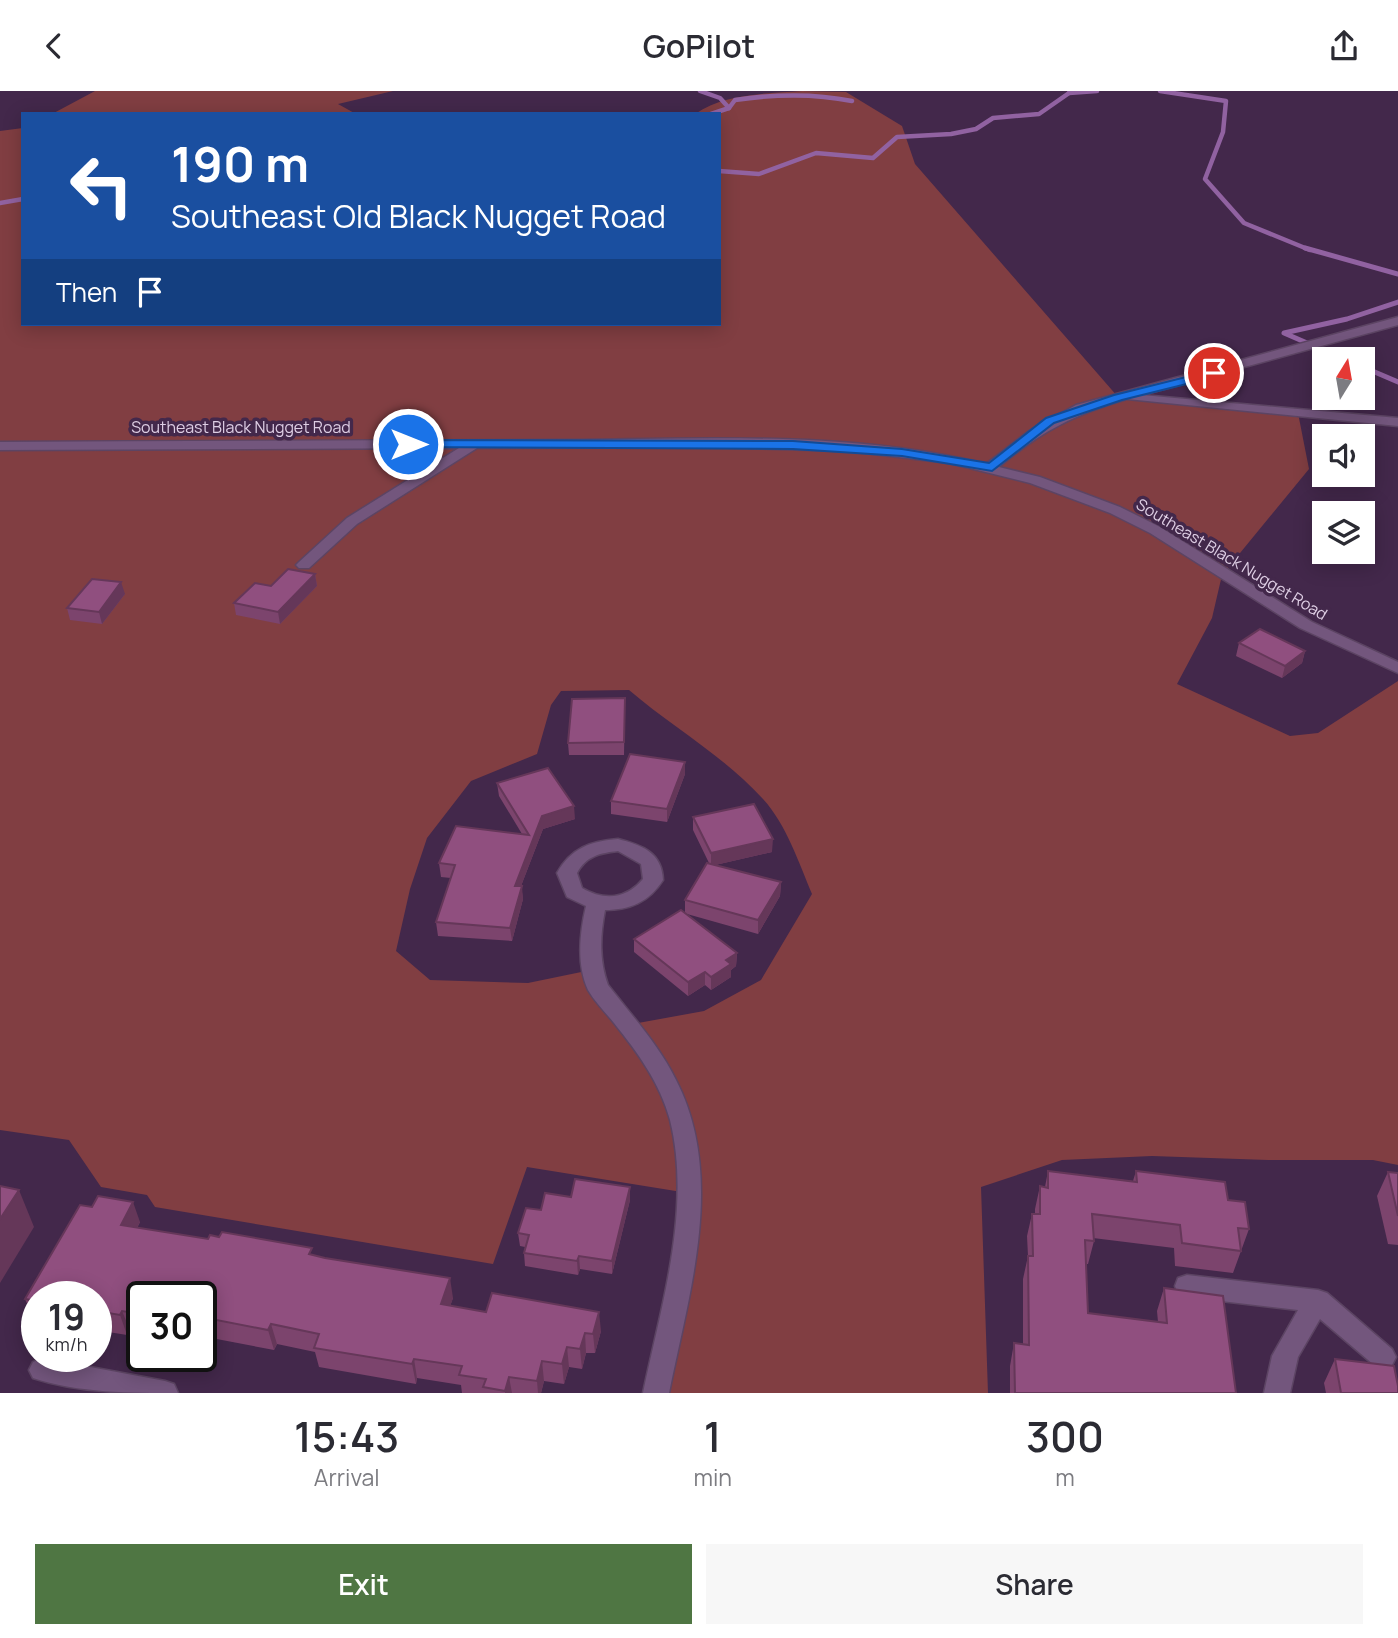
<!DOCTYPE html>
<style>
body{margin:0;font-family:Manrope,sans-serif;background:#f7f7f7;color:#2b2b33;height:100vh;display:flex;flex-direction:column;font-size:26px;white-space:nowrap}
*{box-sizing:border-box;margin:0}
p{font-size:23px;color:#7c7c81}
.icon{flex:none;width:38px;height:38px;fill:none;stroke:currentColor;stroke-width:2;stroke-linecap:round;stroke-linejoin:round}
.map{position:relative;height:1302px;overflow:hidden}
.side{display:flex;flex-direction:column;background:#fff;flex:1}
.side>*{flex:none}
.hud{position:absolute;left:21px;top:21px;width:700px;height:214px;border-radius:0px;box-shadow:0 4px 18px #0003;background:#1a4fa0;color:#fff;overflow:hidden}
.needle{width:46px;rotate:11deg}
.buttons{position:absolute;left:1312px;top:256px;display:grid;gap:14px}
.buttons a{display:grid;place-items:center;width:63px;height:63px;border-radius:0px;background:#fff;box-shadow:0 4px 18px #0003;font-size:35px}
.speed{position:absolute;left:21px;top:1190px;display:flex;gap:14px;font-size:35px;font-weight:700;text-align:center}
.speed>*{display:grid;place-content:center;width:91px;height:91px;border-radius:50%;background:#fff;box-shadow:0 4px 18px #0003;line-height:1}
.speed small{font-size:18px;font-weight:400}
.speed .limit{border:4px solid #111;border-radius:10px;background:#fff;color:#111}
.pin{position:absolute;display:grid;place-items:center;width:60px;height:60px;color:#fff;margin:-30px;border:4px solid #fff;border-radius:50%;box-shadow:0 2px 7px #0007}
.me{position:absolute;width:77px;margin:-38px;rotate:90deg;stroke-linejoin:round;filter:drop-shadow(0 0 5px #0008)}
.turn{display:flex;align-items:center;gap:24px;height:147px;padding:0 35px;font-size:32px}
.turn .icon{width:91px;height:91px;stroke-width:2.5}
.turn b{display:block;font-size:49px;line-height:60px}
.then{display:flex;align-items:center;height:66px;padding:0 35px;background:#0003;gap:14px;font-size:26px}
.eta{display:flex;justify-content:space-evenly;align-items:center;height:119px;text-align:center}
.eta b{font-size:42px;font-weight:600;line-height:49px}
.action{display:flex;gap:14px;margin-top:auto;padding:14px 35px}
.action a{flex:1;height:80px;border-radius:0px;background:#4f7643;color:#fff;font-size:28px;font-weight:600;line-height:80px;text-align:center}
.action a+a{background:#f7f7f7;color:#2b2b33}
header{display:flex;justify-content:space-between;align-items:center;height:91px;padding:0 35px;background:#fff;font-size:32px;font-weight:600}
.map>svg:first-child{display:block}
</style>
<header><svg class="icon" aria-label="back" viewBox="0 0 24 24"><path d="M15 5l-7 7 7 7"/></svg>GoPilot<svg class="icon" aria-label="share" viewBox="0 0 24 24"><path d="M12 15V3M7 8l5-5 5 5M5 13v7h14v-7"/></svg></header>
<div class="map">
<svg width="1398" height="1302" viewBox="0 0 1398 1302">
<rect width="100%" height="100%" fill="#43284b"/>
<g fill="#813e42" fill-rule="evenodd">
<polygon points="95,0 393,0 338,13 356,23 52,23"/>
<path d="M802,0L846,1L902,35L915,73L1118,306L1298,322L1309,378L1222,484L1212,527L1177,593L1290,645L1318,642L1398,590V1074L1373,1069H1268L1152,1065L1062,1069L981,1096L988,1302H656L688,1102L527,1076L493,1173L155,1116L147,1104L101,1096L69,1049L0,1039V40L23,37V233H719V23H695C726,2 765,3 802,0ZM629,599C672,636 724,665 763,708C786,733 799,772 812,803L761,889L704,920L627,934L591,879L528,892L430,889L396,860L410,798L427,747L471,690L537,663L551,614L561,600Z"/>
</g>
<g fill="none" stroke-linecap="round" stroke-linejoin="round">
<g stroke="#9162a1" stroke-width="4.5">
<polyline points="700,0 720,7 729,17"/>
<polyline points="1160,0 1226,10 1223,41 1205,88 1244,132 1310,159"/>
<polyline points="1069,2 1097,0"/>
<path d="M711,23L729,17L735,9C775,3 813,2 852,10"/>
<polyline points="719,80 759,83 816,62 873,67 897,46 951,43 976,38 993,27 1039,23 1072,0"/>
<polyline points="0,112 23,108"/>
</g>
<g stroke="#9162a1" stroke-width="5">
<polyline points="1305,157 1398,183"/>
<polyline points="1344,268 1284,242 1347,228 1398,211"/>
<polyline points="1363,276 1398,291"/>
</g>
<defs>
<g id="minor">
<path d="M1398,226V234L1142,304L1398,327V335L1127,308C1075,323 1040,341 999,376L1040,386L1120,416L1160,436L1312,531L1398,571V582L1300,537L1150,442L1110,422L1030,392L949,372L848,360L716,356L477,357L357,433L309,477H299L296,474L299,471L347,427L459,357L0,359V351C187,350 374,349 560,349C701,348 848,339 986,373L1029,340L1076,314Z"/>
<path d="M618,748C641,754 662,761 663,789C649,811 630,819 605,819C600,845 599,869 608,894C632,925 659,954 676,989C726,1086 689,1202 669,1302H643C661,1215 692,1118 670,1029C660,992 638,962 614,932C606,922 595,911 588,899C576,873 580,841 586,815L567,806L557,782C571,757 591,750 618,748ZM618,760L641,773L643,788C627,808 604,810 582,797L577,782C586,765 600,762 618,760Z"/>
<polygon points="1187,1184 1318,1199 1327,1202 1392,1258 1396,1266 1392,1274 1383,1278 1374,1274 1320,1228 1298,1266 1290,1302 1264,1302 1272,1265 1298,1219 1187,1206 1178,1203 1175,1195 1178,1187"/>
<path d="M42,1267L165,1290L174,1293L178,1302C130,1302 79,1302 33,1287L29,1279L33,1271Z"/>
</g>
</defs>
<use href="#minor" stroke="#5c4463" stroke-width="3"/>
<use href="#minor" fill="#73567d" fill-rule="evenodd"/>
</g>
<g fill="#7c446d">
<polygon points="315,483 317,495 280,533 236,524 234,512"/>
<polygon points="125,503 102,533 70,529 67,517"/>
<polygon points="1239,552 1305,560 1302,572 1282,587 1236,565"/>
<polygon points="625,607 624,664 569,664 568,652"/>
<polygon points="685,671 685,683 667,731 611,723 611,710"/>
<polygon points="497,692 575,728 543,738 521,795 523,808 512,850 438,845 436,831 451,787 441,786 439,772 522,743 499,705"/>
<polygon points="693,726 772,761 715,774 781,791 780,805 758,843 687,823 737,862 736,875 731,879 731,886 711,899 705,894 688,905 634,861 634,848 685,821 685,809 709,772 693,739"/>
<polygon points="1048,1080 1133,1090 1136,1080 1228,1109 1249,1138 1233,1182 1175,1175 1174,1157 1093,1147 1094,1150 1088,1173 1086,1173 1088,1222 1158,1231 1157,1220 1164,1197 1236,1302 1010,1302 1010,1275 1014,1252 1023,1253 1023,1188 1028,1165 1027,1145 1032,1123 1035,1123 1035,1118 1040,1095 1045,1096"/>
<polygon points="1388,1081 1398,1082 1398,1154 1388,1153 1377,1105"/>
<polygon points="571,1106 630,1109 612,1183 580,1178 578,1184 525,1175 524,1162 525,1156 520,1155 518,1142 541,1119"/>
<polygon points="92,1116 140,1131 137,1137 314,1164 453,1207 450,1215 601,1240 595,1262 586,1262 582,1278 569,1276 564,1293 544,1290 541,1302 462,1302 461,1294 417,1287 416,1293 319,1276 315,1261 277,1253 274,1259 201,1245 201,1206 142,1206 142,1242 130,1239 127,1244 96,1239 96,1206 37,1206 37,1228 34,1228 25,1208"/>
<polygon points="1335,1268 1398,1302 1326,1302 1324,1292"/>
</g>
<g fill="#653759">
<polygon points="315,483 317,495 280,533 278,521"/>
<polygon points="121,491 125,503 102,533 99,521"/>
<polygon points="1305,560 1302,572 1282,587 1285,575"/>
<polygon points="685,671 685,683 667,731 667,718"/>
<polygon points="574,715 575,728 543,738 516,808 515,795 542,725"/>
<polygon points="773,748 772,761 711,775 711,762"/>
<polygon points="781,791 780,805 758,843 758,829"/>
<polygon points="522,795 523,808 512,850 510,837"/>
<polygon points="737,862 736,875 731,879 731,886 711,899 711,886 726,869"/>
<polygon points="705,881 705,894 688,905 688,891"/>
<polygon points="630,1096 630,1109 612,1183 612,1170"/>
<polygon points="19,1099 34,1136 0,1192 0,1128"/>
<polygon points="133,1111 140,1131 128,1154 121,1134"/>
<polygon points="579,1165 580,1178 578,1184 577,1170"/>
<polygon points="450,1187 453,1207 444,1233 441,1213"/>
<polygon points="122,1220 130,1239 127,1244 120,1224"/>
<polygon points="599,1221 601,1240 595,1262 593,1243"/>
<polygon points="271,1233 277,1253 274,1259 268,1239"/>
<polygon points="585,1242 586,1262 582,1278 580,1258"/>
<polygon points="567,1256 569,1276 564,1293 562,1273"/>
<polygon points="414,1268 417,1287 416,1293 412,1273"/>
<polygon points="542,1270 544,1290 541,1302 538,1302 537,1290"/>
<polygon points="509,1286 512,1302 505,1302 505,1300"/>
</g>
<g fill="#904f7f" stroke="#653759" stroke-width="2">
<polygon points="288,478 315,483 278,521 234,512 255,492 271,495"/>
<polygon points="92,488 121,491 99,521 67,517"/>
<polygon points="1260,538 1305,560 1285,575 1239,552"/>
<polygon points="625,607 624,651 568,652 572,608"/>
<polygon points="630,663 685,671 667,718 611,710"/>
<polygon points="548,677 574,715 542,725 515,795 522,795 510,837 436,831 455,774 439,772 456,735 529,744 497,692"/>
<polygon points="754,713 773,748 711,762 693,726"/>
<polygon points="707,772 781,791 758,829 685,809"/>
<polygon points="681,819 737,862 726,869 731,873 711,886 705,881 688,891 634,848"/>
<polygon points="1048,1080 1137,1091 1136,1080 1225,1091 1228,1109 1245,1111 1249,1138 1238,1137 1241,1160 1182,1152 1180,1134 1092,1123 1094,1150 1085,1149 1088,1222 1167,1232 1164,1197 1223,1205 1236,1302 1015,1302 1014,1252 1029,1254 1028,1165 1033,1165 1032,1123 1040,1123 1040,1095 1048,1097"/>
<polygon points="1388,1081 1398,1082 1398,1125"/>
<polygon points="575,1088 630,1096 612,1170 579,1165 577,1170 524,1162 529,1144 518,1142 526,1117 541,1119 545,1102 571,1106"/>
<polygon points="0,1095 19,1099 0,1128"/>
<polygon points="98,1105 133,1111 121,1134 208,1148 210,1144 219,1146 222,1141 312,1157 309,1163 325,1167 450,1187 441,1213 486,1221 492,1202 599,1221 593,1243 585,1242 580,1258 567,1256 562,1273 542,1270 537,1290 509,1286 505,1300 483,1296 486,1288 459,1284 462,1275 414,1268 412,1273 314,1257 319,1243 271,1233 268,1239 201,1226 201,1206 142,1206 142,1223 122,1220 120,1224 96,1220 96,1206 37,1206 37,1210 25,1208 80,1114 92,1116"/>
<polygon points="1335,1268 1394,1275 1398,1295 1398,1302 1341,1302"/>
</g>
<polygon fill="#1a73e8" stroke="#114b97" stroke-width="2" points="1214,279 1220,282 1219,285 1122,309 1054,332 992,380 902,365 793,358 408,356 402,353 408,349 793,350 902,358 989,372 1046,327 1114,304"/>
<g text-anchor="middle" stroke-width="7" stroke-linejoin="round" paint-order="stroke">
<g font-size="16" fill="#decee4" stroke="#43284b">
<text x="241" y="342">Southeast Black Nugget Road</text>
<text transform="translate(1232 468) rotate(31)" y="6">Southeast Black Nugget Road</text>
</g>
</g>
</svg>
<div class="buttons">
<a><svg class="needle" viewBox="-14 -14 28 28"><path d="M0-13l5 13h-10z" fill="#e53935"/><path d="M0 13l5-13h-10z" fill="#7c7c81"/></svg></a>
<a><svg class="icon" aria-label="sound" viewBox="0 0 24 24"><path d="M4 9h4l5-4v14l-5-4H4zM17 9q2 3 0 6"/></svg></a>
<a><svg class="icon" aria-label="layers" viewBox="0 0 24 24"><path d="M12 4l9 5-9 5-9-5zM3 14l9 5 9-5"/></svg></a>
</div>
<div class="speed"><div>19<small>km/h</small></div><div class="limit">30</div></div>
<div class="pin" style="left:1214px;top:282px;background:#d93025"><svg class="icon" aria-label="arrive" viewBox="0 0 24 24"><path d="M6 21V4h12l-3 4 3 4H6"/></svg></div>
<svg class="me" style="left:408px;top:353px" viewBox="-20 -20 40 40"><circle r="17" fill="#1a73e8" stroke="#fff" stroke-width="3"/><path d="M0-11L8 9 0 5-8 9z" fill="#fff"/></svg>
<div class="hud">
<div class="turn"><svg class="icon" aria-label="left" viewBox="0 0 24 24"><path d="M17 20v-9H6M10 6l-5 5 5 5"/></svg><div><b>190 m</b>Southeast Old Black Nugget Road</div></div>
<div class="then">Then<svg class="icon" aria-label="arrive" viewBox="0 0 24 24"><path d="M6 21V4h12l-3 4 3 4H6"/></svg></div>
</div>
</div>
<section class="side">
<div class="eta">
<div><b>15:43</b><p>Arrival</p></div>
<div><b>1</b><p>min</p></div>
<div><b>300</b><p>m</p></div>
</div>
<div class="action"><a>Exit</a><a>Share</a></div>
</section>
